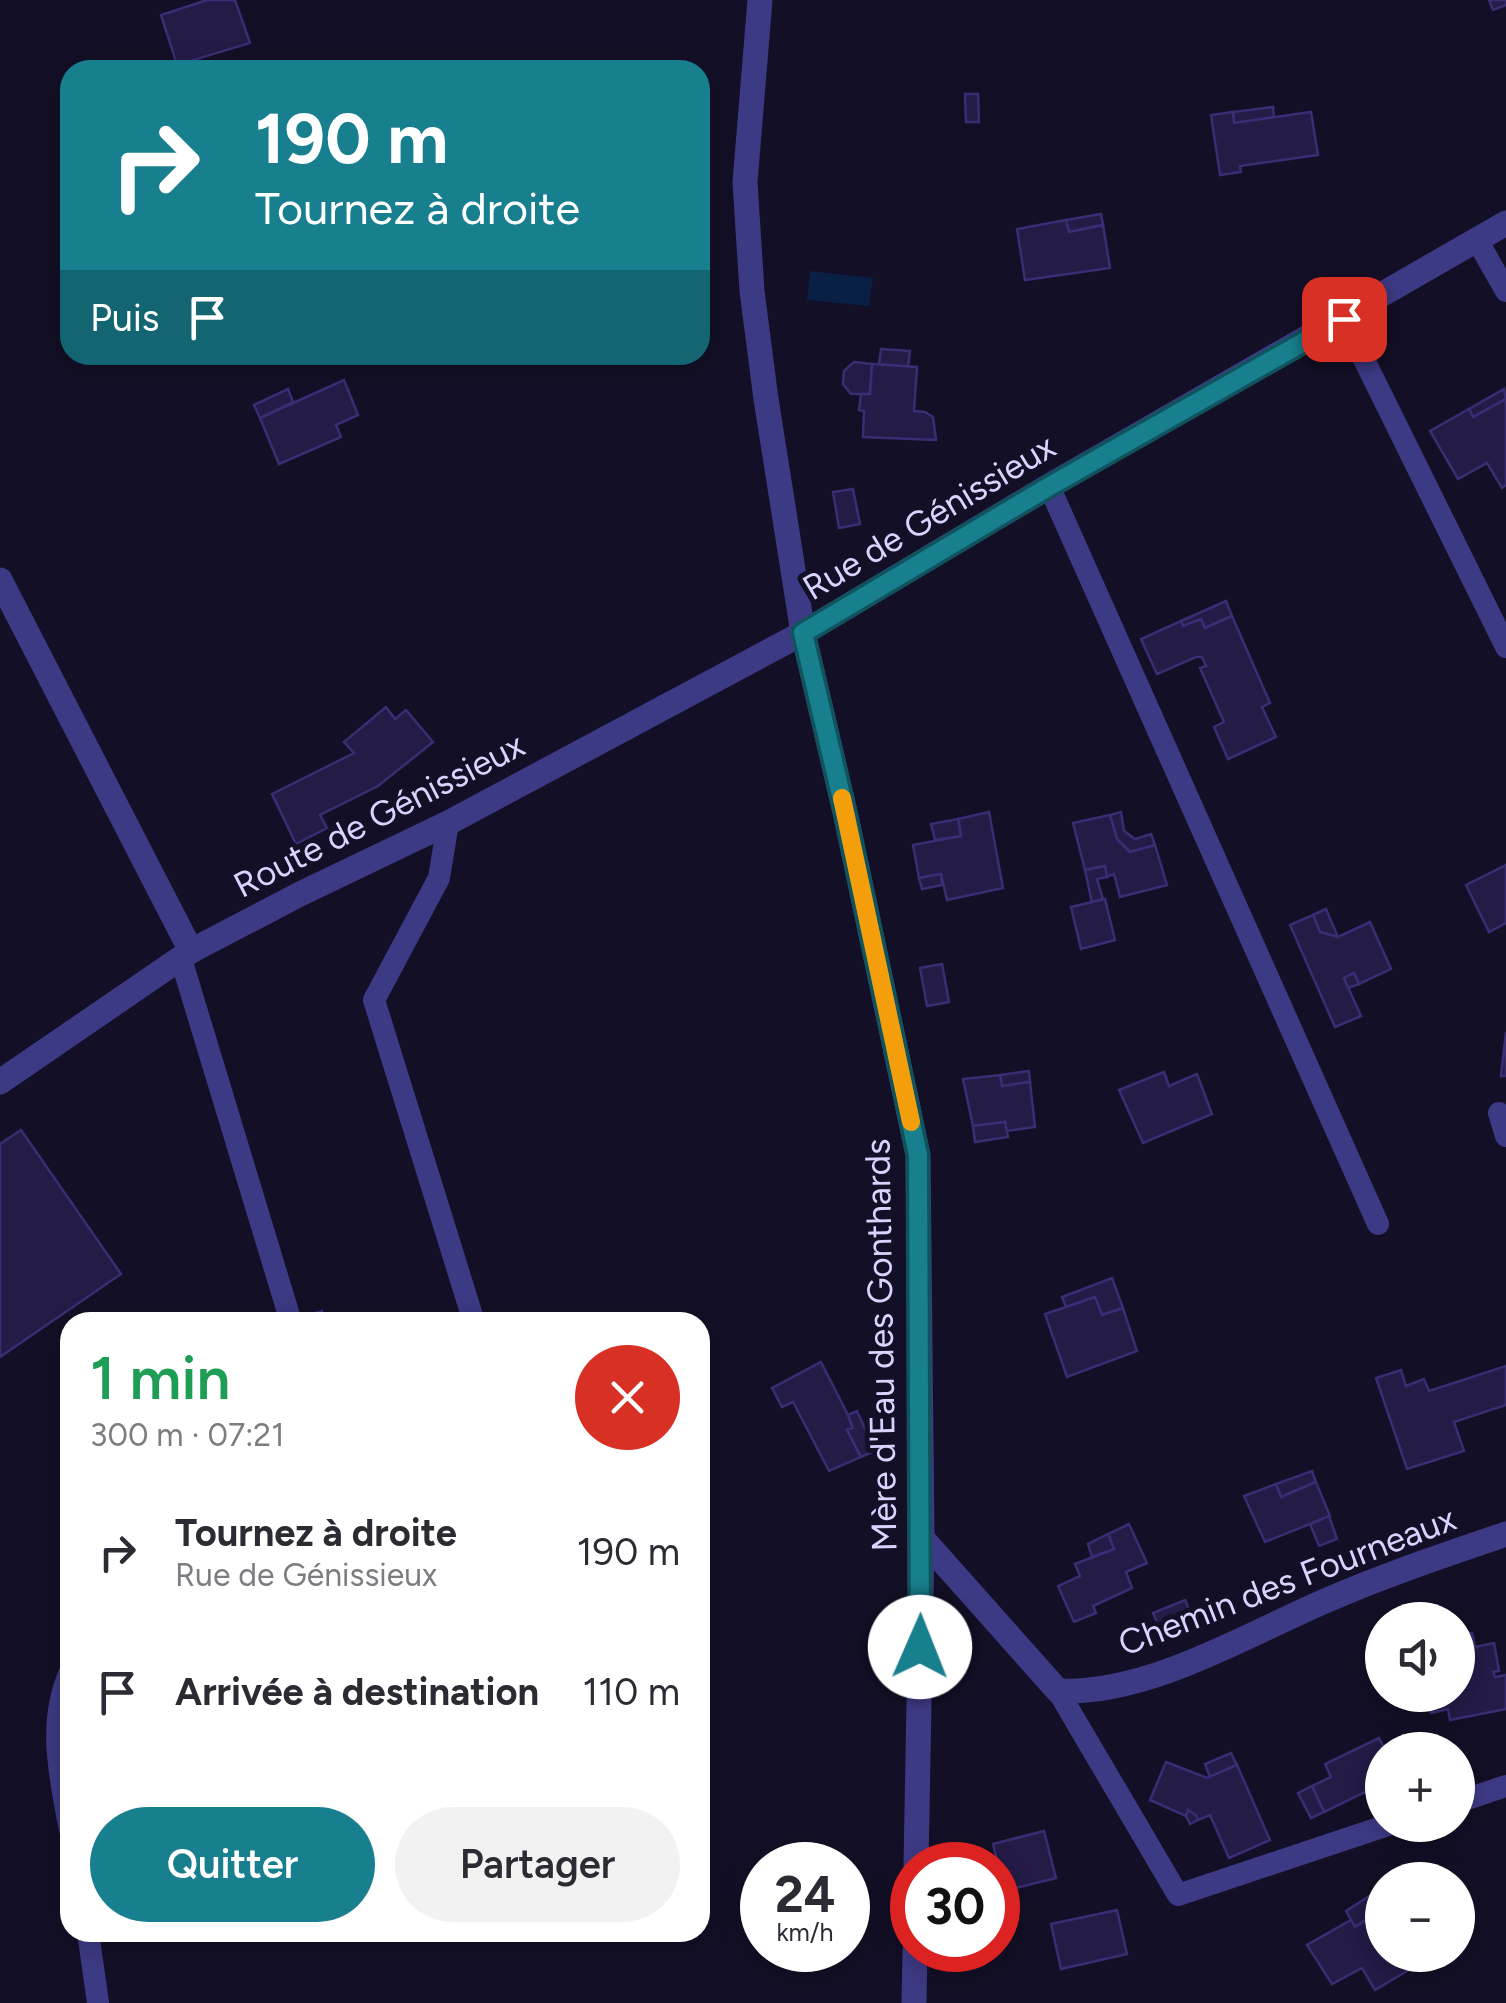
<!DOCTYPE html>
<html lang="fr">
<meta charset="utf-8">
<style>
body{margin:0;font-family:Figtree,sans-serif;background:#f2f2f3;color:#2b2b33;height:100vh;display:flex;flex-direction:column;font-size:38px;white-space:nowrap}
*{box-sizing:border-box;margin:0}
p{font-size:32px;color:#7c7c81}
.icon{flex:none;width:55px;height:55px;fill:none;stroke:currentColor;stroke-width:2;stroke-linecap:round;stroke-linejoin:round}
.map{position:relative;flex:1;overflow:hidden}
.sheet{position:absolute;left:60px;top:1312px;width:650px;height:630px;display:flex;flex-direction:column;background:#fff;border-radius:30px;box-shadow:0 5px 25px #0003}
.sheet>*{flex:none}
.top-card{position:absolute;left:60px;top:60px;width:650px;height:305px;border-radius:30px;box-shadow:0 5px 25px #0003;background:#187f8f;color:#fff;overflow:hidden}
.tools{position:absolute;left:1365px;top:1602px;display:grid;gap:20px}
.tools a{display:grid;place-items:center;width:110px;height:110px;border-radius:50%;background:#fff;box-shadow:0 5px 25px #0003;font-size:50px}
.speed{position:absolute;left:740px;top:1842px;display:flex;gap:20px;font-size:50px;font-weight:700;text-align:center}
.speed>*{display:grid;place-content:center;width:130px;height:130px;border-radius:50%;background:#fff;box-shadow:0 5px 25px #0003;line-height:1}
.speed small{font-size:25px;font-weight:400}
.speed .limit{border:15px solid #d22;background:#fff;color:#111}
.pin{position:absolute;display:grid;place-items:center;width:85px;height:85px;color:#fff;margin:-42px;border-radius:20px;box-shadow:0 5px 15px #0006}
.me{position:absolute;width:110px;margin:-55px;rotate:1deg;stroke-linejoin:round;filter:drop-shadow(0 0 8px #0008)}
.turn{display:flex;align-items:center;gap:35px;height:210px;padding:0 30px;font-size:45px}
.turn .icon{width:130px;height:130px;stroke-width:2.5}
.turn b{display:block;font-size:70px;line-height:85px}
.then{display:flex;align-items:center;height:95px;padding:0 30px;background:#0003;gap:20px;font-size:38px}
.round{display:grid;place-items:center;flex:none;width:105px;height:105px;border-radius:52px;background:#f2f2f3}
.head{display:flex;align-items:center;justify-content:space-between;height:170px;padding:0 30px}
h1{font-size:60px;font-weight:600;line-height:75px;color:#1e9e55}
.button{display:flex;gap:20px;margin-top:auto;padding:20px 30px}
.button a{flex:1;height:115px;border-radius:60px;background:#187f8f;color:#fff;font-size:40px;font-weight:600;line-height:115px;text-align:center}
.button a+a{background:#f2f2f3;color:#2b2b33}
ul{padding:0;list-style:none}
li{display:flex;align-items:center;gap:30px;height:140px;padding:0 30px}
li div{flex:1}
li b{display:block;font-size:38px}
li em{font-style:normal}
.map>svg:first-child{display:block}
</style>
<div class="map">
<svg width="1506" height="2003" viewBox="0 0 1506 2003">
<rect width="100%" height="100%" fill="#130f26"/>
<polygon fill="#0a1f44" points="810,271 873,278 869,306 807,300"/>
<g fill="#241b47" stroke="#3b2d73" stroke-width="2.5">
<polygon points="207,0 235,0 250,43 177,65 161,15"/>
<polygon points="1489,0 1506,0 1506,5 1493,10"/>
<polygon points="965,94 978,94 979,122 966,122"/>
<polygon points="1273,107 1274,118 1234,123 1233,112"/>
<polygon points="1233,112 1234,123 1311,112 1318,155 1240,166 1241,172 1220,175 1211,115"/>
<polygon points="1101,214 1103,225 1069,232 1066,220"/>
<polygon points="1066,220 1069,232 1103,225 1110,268 1025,280 1017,229"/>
<polygon points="881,349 910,351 908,367 879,364"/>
<polygon points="854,362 872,364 870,394 851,394 843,384 844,371"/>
<polygon points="872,364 917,367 914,411 925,412 933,417 936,440 863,437 864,411 859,410 861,394 870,394"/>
<polygon points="344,380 358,415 336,425 341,437 279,464 260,418"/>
<polygon points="288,389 293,402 260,418 254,405"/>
<polygon points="1504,389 1506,399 1473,417 1469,409"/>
<polygon points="1506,399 1506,485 1502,488 1487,463 1458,479 1430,431 1469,409 1473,417"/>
<polygon points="853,489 860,524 839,528 833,492"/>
<polygon points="1226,601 1232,616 1205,628 1201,619 1183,626 1181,621"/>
<polygon points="1232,616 1270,703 1262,707 1276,737 1228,759 1214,727 1224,722 1200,668 1206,666 1202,657 1196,657 1157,674 1141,639 1181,621 1183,626 1201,619 1205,628"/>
<polygon points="386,707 395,719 406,710 433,742 378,786 320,815 327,828 296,844 272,794 354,753 344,742"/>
<polygon points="989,812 1003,888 947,900 941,874 919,878 913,845 961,836 958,819"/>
<polygon points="1121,812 1124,831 1135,839 1151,834 1155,845 1130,852 1117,839 1110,815"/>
<polygon points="1110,815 1117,839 1130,852 1155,845 1167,885 1120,897 1114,874 1107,877 1105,866 1085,870 1073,823"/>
<polygon points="958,819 961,836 935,840 931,824"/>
<polygon points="1506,865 1506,923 1489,932 1466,885"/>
<polygon points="1105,866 1107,877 1097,879 1103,899 1092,903 1085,870"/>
<polygon points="941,874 942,885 922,889 919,878"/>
<polygon points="1105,899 1115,940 1081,949 1071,907"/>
<polygon points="1326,909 1338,937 1320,932 1313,915"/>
<polygon points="1313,915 1320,932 1338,937 1370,922 1391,969 1359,984 1354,973 1344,978 1361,1016 1335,1027 1290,925"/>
<polygon points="942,964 949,1002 927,1006 920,968"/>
<polygon points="1354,973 1359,984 1348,988 1344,978"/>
<polygon points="1506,1032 1506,1076 1501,1076"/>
<polygon points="1029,1071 1030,1082 1002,1086 1000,1075"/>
<polygon points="1164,1072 1169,1086 1197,1074 1212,1114 1143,1143 1119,1090"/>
<polygon points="1000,1075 1002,1086 1030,1082 1035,1127 1006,1131 1005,1122 973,1126 963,1079"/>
<polygon points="1005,1122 1008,1137 975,1142 973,1126"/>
<polygon points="21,1130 121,1274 0,1357 0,1144"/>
<polygon points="1112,1278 1123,1308 1102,1315 1095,1297 1066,1307 1062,1297"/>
<polygon points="1095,1297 1102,1315 1123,1308 1137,1351 1067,1377 1045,1314"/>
<polygon points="322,1311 324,1322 299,1322 297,1318"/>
<polygon points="821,1362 848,1415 853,1428 847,1430 861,1457 829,1471 793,1402 782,1407 772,1388"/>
<polygon points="1506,1366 1506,1405 1454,1422 1464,1451 1407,1469 1376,1378 1401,1370 1406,1386 1424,1379 1429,1391"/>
<polygon points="857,1411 875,1451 861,1457 847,1430 853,1428 848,1415"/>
<polygon points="1312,1471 1316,1482 1281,1497 1276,1484"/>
<polygon points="1316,1482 1330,1516 1265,1542 1244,1496 1276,1484 1281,1497"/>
<polygon points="1329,1516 1337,1539 1319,1546 1310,1524"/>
<polygon points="1129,1524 1147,1563 1126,1572 1132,1588 1093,1606 1096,1613 1074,1622 1058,1586 1080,1576 1075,1564 1114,1549 1108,1534"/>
<polygon points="1108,1534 1114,1549 1092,1557 1088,1544"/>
<polygon points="1185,1600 1196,1625 1164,1639 1153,1613"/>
<polygon points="1472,1633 1475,1647 1494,1643 1499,1671 1493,1672 1495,1677 1506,1675 1506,1709 1450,1720 1448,1709 1431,1713 1427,1695 1458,1695 1458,1635"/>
<polygon points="1379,1738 1385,1750 1382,1776 1379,1777 1382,1784 1324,1812 1312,1786 1331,1777 1325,1764"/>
<polygon points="1231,1753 1237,1765 1210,1777 1205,1764"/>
<polygon points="1166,1762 1207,1778 1237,1765 1270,1840 1229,1858 1210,1815 1198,1820 1188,1810 1186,1816 1150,1800"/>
<polygon points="1312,1786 1324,1812 1311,1818 1298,1793"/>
<polygon points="1188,1810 1196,1815 1198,1820 1190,1824 1186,1816"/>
<polygon points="1044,1831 1056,1878 1004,1891 993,1844"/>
<polygon points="1382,1888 1382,1910 1355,1927 1346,1911"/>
<polygon points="1117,1910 1127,1954 1061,1969 1051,1924"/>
<polygon points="1382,1910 1382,1955 1412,1955 1417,1965 1375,1990 1362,1968 1332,1984 1307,1945 1351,1920 1355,1927"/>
</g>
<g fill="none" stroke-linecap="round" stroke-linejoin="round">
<g stroke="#3d3a85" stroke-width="22">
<polyline points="1477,240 1506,291"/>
<polyline points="1344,319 1506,647"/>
<polyline points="1049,486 1378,1224"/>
<polyline points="448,823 439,878 374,1000 474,1322"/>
<polyline points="181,959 291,1322"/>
<polyline points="1499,1113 1506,1136"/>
<path d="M70,1672C47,1722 60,1778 70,1830"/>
<polyline points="1058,1691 1178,1895 1388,1825"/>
<polyline points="1458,1802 1506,1786"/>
<polyline points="88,1932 98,2003"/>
</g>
<g stroke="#3d3a85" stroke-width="25">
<polyline points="760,0 745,182 752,291 766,399 803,633 845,812 918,1155 922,1538 916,1865"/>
<polyline points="0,580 191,951"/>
<path d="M922,1538L1058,1691C1148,1695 1244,1636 1325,1601C1384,1575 1445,1555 1506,1534"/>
<polyline points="914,2003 915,1950"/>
</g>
<polyline stroke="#3d3a85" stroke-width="25" points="0,1082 191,951 300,894 448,823 803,633 1049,486 1506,223"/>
</g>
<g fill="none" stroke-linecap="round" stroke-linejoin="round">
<defs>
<polyline id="route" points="920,1647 918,1155 845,812 803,633 1050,486 1344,319"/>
</defs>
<use href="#route" stroke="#10535d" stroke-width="25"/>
<use href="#route" stroke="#187f8f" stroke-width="18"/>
<polyline stroke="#f59e0b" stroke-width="18" points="842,798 911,1122"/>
</g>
<g text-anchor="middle" stroke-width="10" stroke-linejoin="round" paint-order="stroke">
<g font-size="35" fill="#d9d4ff" stroke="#130f26">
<text transform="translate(929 517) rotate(-31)" y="12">Rue de Génissieux</text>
<text transform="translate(379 815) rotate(-27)" y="12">Route de Génissieux</text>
<text transform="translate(881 1345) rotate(-91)" y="12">Mère d'Eau des Gonthards</text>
<text transform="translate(1287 1581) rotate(-21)" y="12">Chemin des Fourneaux</text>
</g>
</g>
</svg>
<div class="tools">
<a><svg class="icon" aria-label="sound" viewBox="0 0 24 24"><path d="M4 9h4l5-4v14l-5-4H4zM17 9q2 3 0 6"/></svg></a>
<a>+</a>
<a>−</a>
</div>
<div class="speed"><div>24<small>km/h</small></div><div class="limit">30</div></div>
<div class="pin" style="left:1344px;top:319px;background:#d93025"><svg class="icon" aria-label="arrive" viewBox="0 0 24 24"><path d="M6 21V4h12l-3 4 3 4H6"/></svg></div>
<svg class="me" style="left:920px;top:1647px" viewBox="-20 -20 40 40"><circle r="19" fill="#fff"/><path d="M0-13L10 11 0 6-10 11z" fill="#187f8f"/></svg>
<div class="top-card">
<div class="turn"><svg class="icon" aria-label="right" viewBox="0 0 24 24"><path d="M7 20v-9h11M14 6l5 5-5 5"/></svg><div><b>190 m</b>Tournez à droite</div></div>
<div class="then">Puis<svg class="icon" aria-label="arrive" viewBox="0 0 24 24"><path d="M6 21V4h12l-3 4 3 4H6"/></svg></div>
</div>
<section class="sheet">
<div class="head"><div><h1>1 min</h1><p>300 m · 07:21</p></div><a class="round" style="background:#d93025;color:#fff"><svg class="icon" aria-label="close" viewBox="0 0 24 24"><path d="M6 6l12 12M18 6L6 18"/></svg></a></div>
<ul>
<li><svg class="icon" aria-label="right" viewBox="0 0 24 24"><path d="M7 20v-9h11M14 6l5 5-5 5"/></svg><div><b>Tournez à droite</b><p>Rue de Génissieux</p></div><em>190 m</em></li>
<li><svg class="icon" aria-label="arrive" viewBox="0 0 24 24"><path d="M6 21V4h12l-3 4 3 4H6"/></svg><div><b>Arrivée à destination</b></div><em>110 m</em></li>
</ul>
<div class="button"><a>Quitter</a><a>Partager</a></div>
</section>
</div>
